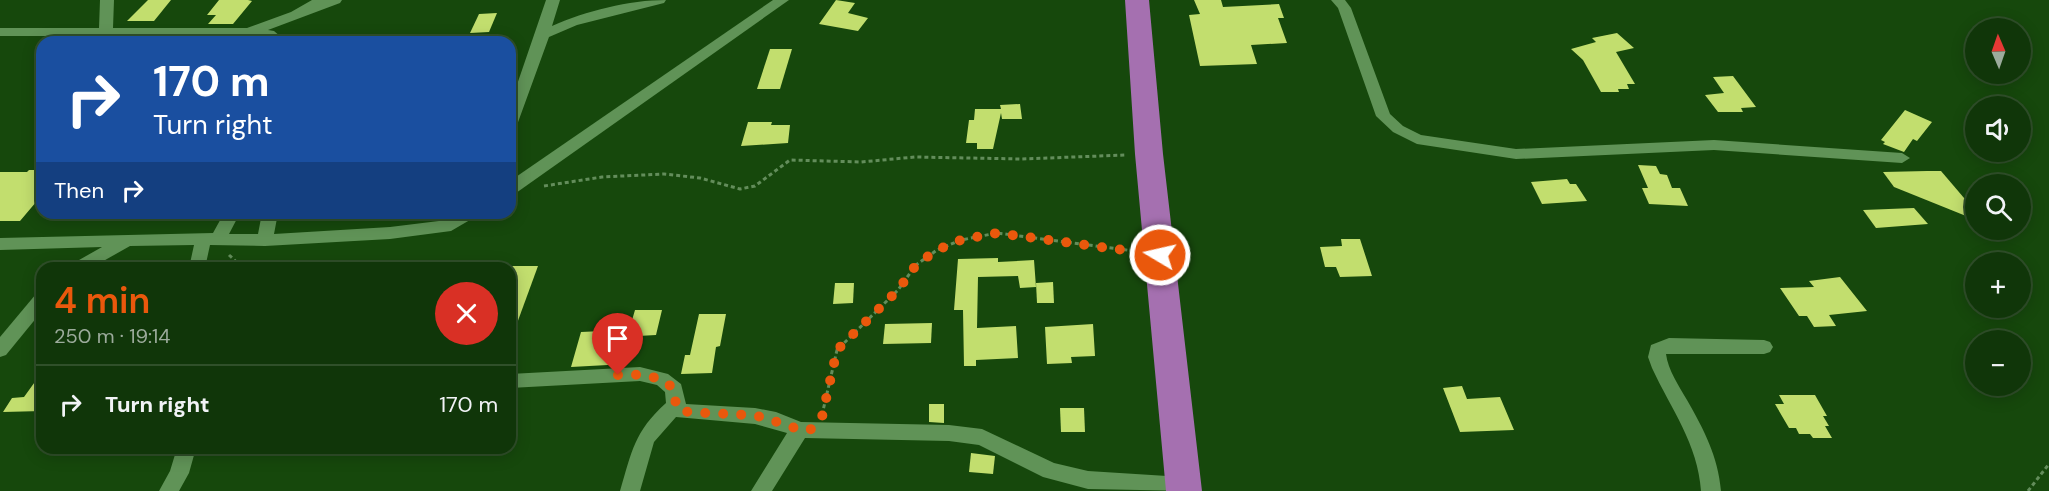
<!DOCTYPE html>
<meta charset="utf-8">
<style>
body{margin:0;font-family:"DM Sans",sans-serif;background:#193e12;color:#f1f3f6;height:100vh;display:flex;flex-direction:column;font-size:22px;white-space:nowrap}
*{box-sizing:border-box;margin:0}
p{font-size:20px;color:#9cab9c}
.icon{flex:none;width:33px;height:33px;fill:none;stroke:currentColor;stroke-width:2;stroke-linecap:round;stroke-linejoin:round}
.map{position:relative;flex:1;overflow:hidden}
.panel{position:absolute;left:36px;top:262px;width:480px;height:192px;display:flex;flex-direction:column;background:#103609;border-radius:18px;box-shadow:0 3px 15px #0003,0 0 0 2px #30502a}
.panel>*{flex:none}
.top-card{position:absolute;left:36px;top:36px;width:480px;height:183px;border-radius:18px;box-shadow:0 3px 15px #0003,0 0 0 2px #30502a;background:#1a4fa0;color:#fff;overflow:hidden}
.needle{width:39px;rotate:358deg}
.tools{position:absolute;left:1965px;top:18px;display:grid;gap:12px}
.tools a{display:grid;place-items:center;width:66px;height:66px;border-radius:50%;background:#103609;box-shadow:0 3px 15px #0003,0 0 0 2px #30502a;font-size:30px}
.pin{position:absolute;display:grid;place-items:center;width:51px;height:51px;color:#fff;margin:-62px -26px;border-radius:50% 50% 50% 0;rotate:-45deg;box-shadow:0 0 6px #0007}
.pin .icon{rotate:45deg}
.me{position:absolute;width:66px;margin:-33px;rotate:279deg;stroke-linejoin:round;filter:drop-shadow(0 0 4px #0008)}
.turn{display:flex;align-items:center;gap:21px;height:126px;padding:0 18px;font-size:27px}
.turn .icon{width:78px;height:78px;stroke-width:2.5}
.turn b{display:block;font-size:42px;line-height:51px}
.then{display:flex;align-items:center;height:57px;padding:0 18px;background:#0003;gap:12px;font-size:22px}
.round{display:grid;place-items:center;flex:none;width:63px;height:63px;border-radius:32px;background:#193e12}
.overview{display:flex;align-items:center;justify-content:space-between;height:102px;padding:0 18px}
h1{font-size:36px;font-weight:600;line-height:45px;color:#ea580c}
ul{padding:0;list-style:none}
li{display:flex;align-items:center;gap:18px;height:78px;padding:0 18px;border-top:2px solid #30502a}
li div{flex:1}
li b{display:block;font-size:22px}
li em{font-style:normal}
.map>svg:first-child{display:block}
</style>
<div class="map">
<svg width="2049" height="491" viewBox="0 0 2049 491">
<rect width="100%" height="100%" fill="#16480c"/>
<g fill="#c2de6e">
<polygon points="148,0 171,0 154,21 127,21"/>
<polygon points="219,0 248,0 252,1 233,24 208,24 216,15 207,15"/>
<polygon points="836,0 855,3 848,13 868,18 858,31 819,24"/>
<polygon points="1194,0 1221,0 1223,7 1279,4 1284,18 1278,18 1287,43 1251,45 1257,64 1200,66 1189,15 1200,14"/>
<polygon points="497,13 489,32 470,33 479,14"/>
<polygon points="1617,33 1634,48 1616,52 1635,84 1627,84 1629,89 1618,89 1619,92 1601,92 1583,60 1571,49 1596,42 1592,38"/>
<polygon points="770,49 792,49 780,89 757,89"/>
<polygon points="1733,76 1756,107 1741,108 1743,112 1718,112 1705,95 1724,93 1713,77"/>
<polygon points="1020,104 1022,119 1002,119 1001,113 993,149 977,149 977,143 966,143 969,120 974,120 975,109 1001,109 1000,105"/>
<polygon points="1905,110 1932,122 1917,141 1913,139 1904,152 1883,144 1885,142 1881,140"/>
<polygon points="748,122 772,122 771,125 790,125 788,143 741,146"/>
<polygon points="1638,165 1656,166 1660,174 1667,175 1672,188 1680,188 1688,206 1649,204 1642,188 1648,188"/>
<polygon points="29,170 42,170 42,195 20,221 0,221 0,172 27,172"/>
<polygon points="1927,171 1941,171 1976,212 1976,220 1894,187 1883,172"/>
<polygon points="1567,179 1570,184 1576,184 1587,201 1542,204 1531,182"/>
<polygon points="1914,208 1928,224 1876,228 1863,210"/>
<polygon points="1341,239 1360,239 1372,276 1340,277 1336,267 1325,267 1320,247 1342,246"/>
<polygon points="998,258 998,262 1034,260 1036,287 1020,288 1018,276 978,277 977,328 1016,326 1018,358 976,360 976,366 964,366 963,310 954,310 958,259"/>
<polygon points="510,266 538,266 512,337 510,337"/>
<polygon points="1840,277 1867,311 1829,315 1836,326 1814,327 1807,316 1799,316 1780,288 1814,287 1809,281"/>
<polygon points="1053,282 1054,303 1037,303 1036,283"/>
<polygon points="835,283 854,283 853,303 833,304"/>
<polygon points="635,310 662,310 656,335 638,336 632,355 627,355 626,364 571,367 581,332 624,330 625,327 630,327"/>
<polygon points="699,314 726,314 720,346 716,347 712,373 681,374 685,355 690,355"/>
<polygon points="932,323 931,343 883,344 885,324"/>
<polygon points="1093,324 1095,356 1071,357 1072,363 1047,364 1045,327"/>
<polygon points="42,372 42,411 3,412 12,398 24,397"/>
<polygon points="1462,386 1467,399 1500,397 1514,430 1460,432 1443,388"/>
<polygon points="1779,395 1815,395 1827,416 1823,416 1829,426 1825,426 1832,438 1813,438 1810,434 1799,434 1796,428 1789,428 1775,404 1784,404"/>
<polygon points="929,404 944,404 944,423 929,422"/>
<polygon points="1060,408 1084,408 1085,432 1061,432"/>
<polygon points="971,453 995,456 993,474 969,472"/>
</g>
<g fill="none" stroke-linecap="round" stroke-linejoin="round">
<g stroke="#638d5b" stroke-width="3" stroke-dasharray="4 3" stroke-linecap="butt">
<polyline points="544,186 602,177 664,174 700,178 740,189 755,186 790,160 861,162 915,157 1022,159 1126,155"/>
<polyline points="229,255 243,268"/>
<polyline points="822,415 837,350 898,290 916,265 937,250 961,240 997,233 1134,251"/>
<polyline points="2028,491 2049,464"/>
</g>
<g fill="#609357" fill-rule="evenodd">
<path d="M100,0H114L113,28H247L291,12L312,0H342L340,3L268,30L274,31L287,42C272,42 262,37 247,36H0V28H99Z"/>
<path d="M546,0H560L552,26C586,11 629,0 666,0L664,3L577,25L549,37L517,125L510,130V105Z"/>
<polygon points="773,0 789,0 516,193 510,194 510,181"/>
<polygon points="1331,0 1345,0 1351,8 1390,114 1403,126 1421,135 1516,149 1714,140 1902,153 1910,158 1902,163 1714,150 1516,159 1417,144 1393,132 1376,116 1338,8"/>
<polygon points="224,213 240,213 229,234 258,234 262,213 278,213 274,234 390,227 447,220 457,213 477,213 475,217 451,231 390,239 265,246 210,245 205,268 189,268 194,245 130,246 91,268 70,268 72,264 102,247 0,250 0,238 213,233"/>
<polygon points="42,292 42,311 6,355 0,357 0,337 36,294"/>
<path d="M1669,338L1764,340L1770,342L1773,347L1770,352L1764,354H1666C1668,370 1679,386 1687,400C1704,430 1718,456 1721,491H1701C1698,444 1671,409 1652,368L1648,357L1651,345Z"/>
<path d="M640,367L668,374L681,384L686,404L755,408L776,412L801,422L949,425L982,429L1054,463L1088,471L1183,477L1190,480L1193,486L1191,491L1088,489L1043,477L979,445L949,441L805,438L772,491H751L787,433L755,424L676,417L654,442L640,491H620C632,451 634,432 666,403L665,392L657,385L640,381L510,388V374Z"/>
<polygon points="177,448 196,448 189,473 179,491 159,491 170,471"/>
</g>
<polygon fill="#a570b0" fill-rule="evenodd" points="1125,0 1149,0 1163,154 1202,491 1166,491 1135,154"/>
</g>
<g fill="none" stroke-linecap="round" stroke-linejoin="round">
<path stroke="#ea580c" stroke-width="10" stroke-dasharray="0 18" d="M618,375C639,374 658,374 674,389L676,406L681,411C706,414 731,413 756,416C774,419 792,430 810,430L822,417L837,350L898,290L916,265L937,250L961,240L997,233L1160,255"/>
</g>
</svg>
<div class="tools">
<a><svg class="needle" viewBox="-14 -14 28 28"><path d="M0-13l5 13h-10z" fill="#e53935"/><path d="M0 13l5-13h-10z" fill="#9cab9c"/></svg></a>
<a><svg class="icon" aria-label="sound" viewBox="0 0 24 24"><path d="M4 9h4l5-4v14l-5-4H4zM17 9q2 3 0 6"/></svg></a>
<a><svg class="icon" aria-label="search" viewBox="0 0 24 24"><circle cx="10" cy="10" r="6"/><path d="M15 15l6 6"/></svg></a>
<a>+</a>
<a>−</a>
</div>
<div class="pin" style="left:618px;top:375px;background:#d93025"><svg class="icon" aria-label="arrive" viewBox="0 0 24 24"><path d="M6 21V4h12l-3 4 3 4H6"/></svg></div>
<svg class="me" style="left:1160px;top:255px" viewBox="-20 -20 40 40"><circle r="17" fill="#ea580c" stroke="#fff" stroke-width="3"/><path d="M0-11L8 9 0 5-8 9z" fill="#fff"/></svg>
<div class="top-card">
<div class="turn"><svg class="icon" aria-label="right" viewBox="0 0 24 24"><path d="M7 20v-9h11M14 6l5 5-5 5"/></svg><div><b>170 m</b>Turn right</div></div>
<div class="then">Then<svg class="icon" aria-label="right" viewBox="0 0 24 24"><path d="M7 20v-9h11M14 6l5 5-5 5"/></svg></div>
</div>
<section class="panel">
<div class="overview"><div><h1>4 min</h1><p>250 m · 19:14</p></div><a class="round" style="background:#d93025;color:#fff"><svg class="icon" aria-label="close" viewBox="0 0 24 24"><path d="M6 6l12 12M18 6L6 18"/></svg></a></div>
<ul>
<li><svg class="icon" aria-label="right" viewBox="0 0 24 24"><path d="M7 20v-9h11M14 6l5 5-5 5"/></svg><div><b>Turn right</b></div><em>170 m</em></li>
</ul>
</section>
</div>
